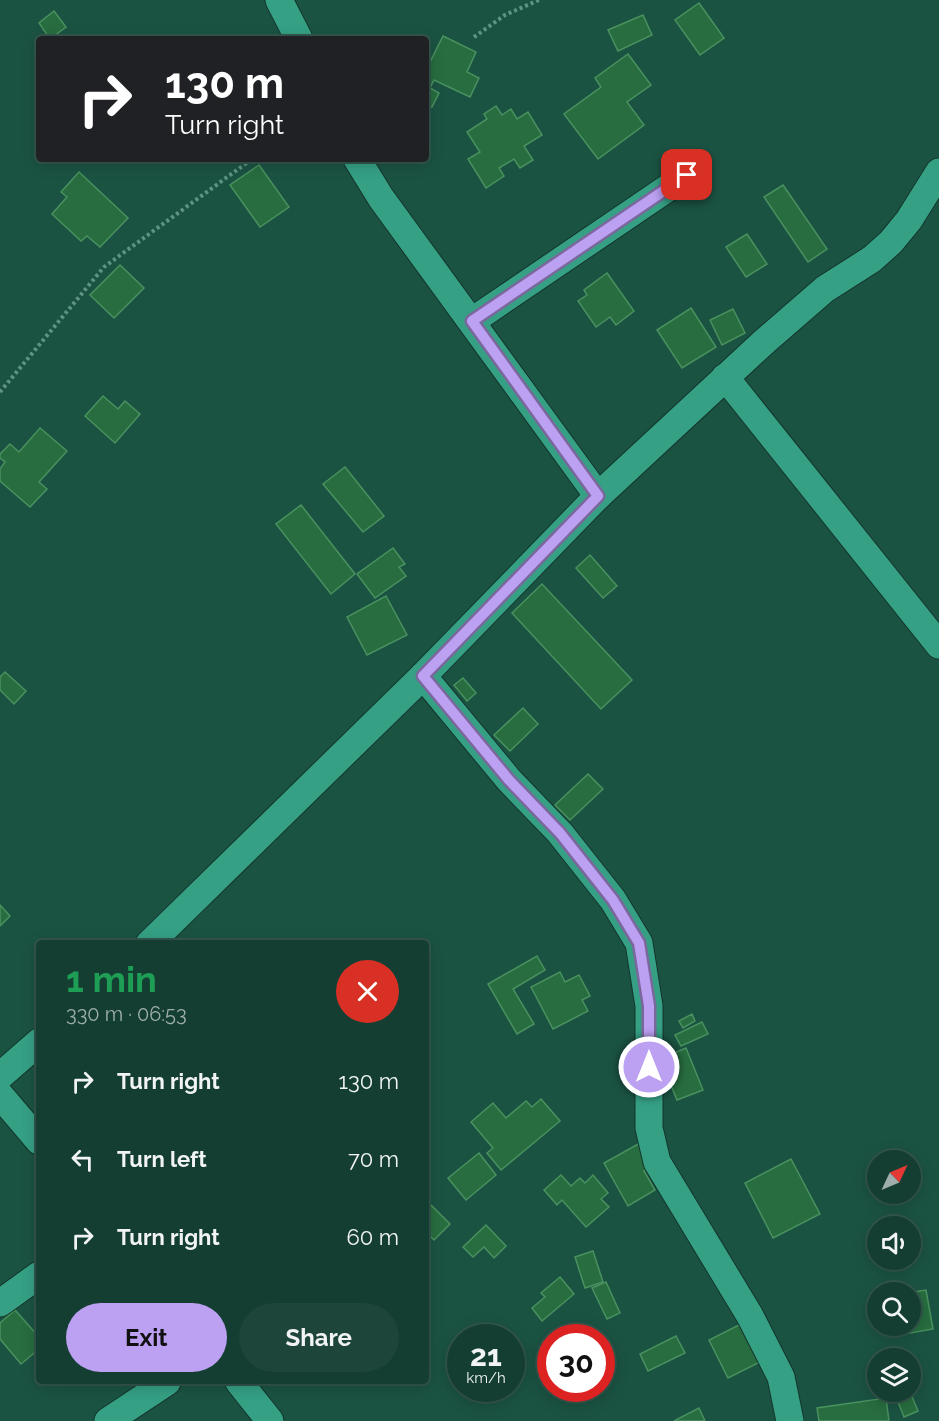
<!DOCTYPE html>
<meta charset="utf-8">
<style>
body{margin:0;font-family:Raleway,sans-serif;background:#1d453a;color:#f1f3f6;height:100vh;display:flex;flex-direction:column;font-size:22px;white-space:nowrap}
*{box-sizing:border-box;margin:0}
p{font-size:20px;color:#9daeac}
.icon{flex:none;width:33px;height:33px;fill:none;stroke:currentColor;stroke-width:2;stroke-linecap:round;stroke-linejoin:round}
.map{position:relative;flex:1;overflow:hidden}
.drawer{position:absolute;left:36px;top:940px;width:393px;height:444px;display:flex;flex-direction:column;background:#143e32;border-radius:6px;box-shadow:0 3px 15px #0003,0 0 0 2px #33574d}
.drawer>*{flex:none}
.top-card{position:absolute;left:36px;top:36px;width:393px;height:126px;border-radius:6px;box-shadow:0 3px 15px #0003,0 0 0 2px #33574d;background:#202124;color:#fff;overflow:hidden}
.needle{width:39px;rotate:46deg}
.fabs{position:absolute;left:867px;top:1150px;display:grid;gap:12px}
.fabs a{display:grid;place-items:center;width:54px;height:54px;border-radius:50%;background:#143e32;box-shadow:0 3px 15px #0003,0 0 0 2px #33574d;font-size:30px}
.speed{position:absolute;left:447px;top:1324px;display:flex;gap:12px;font-size:30px;font-weight:700;text-align:center}
.speed>*{display:grid;place-content:center;width:78px;height:78px;border-radius:50%;background:#143e32;box-shadow:0 3px 15px #0003,0 0 0 2px #33574d;line-height:1}
.speed small{font-size:15px;font-weight:400}
.speed .limit{border:9px solid #d22;background:#fff;color:#111}
.pin{position:absolute;display:grid;place-items:center;width:51px;height:51px;color:#fff;margin:-26px;border-radius:12px;box-shadow:0 3px 9px #0006}
.me{position:absolute;width:66px;margin:-33px;rotate:0deg;stroke-linejoin:round;filter:drop-shadow(0 0 4px #0008)}
.turn{display:flex;align-items:center;gap:21px;height:126px;padding:0 30px;font-size:27px}
.turn .icon{width:78px;height:78px;stroke-width:2.5}
.turn b{display:block;font-size:42px;line-height:51px}
.round{display:grid;place-items:center;flex:none;width:63px;height:63px;border-radius:32px;background:#1d453a}
.overview{display:flex;align-items:center;justify-content:space-between;height:102px;padding:0 30px}
h1{font-size:36px;font-weight:700;line-height:45px;color:#1e9e55}
.button{display:flex;gap:12px;margin-top:auto;padding:12px 30px}
.button a{flex:1;height:69px;border-radius:36px;background:#bca0f2;color:#111;font-size:24px;font-weight:700;line-height:69px;text-align:center}
.button a+a{background:#1d453a;color:#f1f3f6}
ul{padding:0;list-style:none}
li{display:flex;align-items:center;gap:18px;height:78px;padding:0 30px}
li div{flex:1}
li b{display:block;font-size:22px}
li em{font-style:normal}
.map>svg:first-child{display:block}
</style>
<div class="map">
<svg width="939" height="1421" viewBox="0 0 939 1421">
<rect width="100%" height="100%" fill="#1b5343"/>
<g fill="#276d3f" stroke="#49915f" stroke-width="1.5">
<polygon points="699,3 724,38 700,55 675,20"/>
<polygon points="54,11 66,27 50,39 39,23"/>
<polygon points="643,15 652,35 618,51 608,30"/>
<polygon points="443,36 476,52 467,72 479,78 470,97 434,80 430,88 439,93 432,107 426,104 426,63 429,64"/>
<polygon points="628,54 651,85 627,102 644,125 598,159 564,114 601,87 595,78"/>
<polygon points="496,106 502,115 511,109 517,119 528,112 542,135 524,146 533,160 520,168 514,159 499,168 504,176 486,188 468,159 480,152 467,132 487,119 484,114"/>
<polygon points="259,165 289,207 260,227 230,185"/>
<polygon points="79,172 128,218 100,247 87,236 81,241 52,214 67,197 61,192"/>
<polygon points="783,185 827,249 808,262 764,197"/>
<polygon points="747,234 767,264 746,277 726,247"/>
<polygon points="120,265 144,288 114,318 90,295"/>
<polygon points="607,273 634,311 616,325 610,317 596,327 578,301 587,295 584,290"/>
<polygon points="691,308 716,347 682,368 657,330"/>
<polygon points="733,309 745,333 722,345 710,320"/>
<polygon points="103,396 118,409 125,401 140,414 115,443 85,416"/>
<polygon points="40,428 67,451 39,482 47,489 30,507 0,481 0,469 5,462 0,458 0,454 10,444 19,452"/>
<polygon points="345,467 384,516 363,532 323,484"/>
<polygon points="301,505 355,574 331,594 276,524"/>
<polygon points="393,548 405,564 399,567 406,576 375,598 357,574"/>
<polygon points="590,555 617,586 603,598 576,568"/>
<polygon points="542,584 632,680 601,709 512,613"/>
<polygon points="386,596 407,635 367,655 347,617"/>
<polygon points="5,672 26,691 14,704 0,690 0,677"/>
<polygon points="463,678 476,693 467,701 454,685"/>
<polygon points="523,708 538,724 510,751 494,735"/>
<polygon points="588,774 603,789 570,820 555,805"/>
<polygon points="0,905 10,916 0,926"/>
<polygon points="537,956 545,970 513,989 534,1024 517,1034 488,984"/>
<polygon points="560,972 565,982 579,975 590,996 582,1000 588,1011 553,1029 531,987"/>
<polygon points="692,1014 695,1021 683,1028 679,1021"/>
<polygon points="702,1022 708,1034 681,1046 675,1035"/>
<polygon points="686,1048 703,1090 677,1100 660,1059"/>
<polygon points="541,1099 560,1121 501,1170 487,1153 493,1148 471,1122 493,1103 506,1118 526,1101 532,1107"/>
<polygon points="640,1143 653,1166 644,1171 655,1190 628,1206 604,1163"/>
<polygon points="479,1153 496,1175 466,1200 448,1178"/>
<polygon points="791,1159 820,1214 773,1238 745,1183"/>
<polygon points="561,1175 571,1186 580,1178 585,1183 593,1175 608,1193 601,1199 609,1207 586,1227 562,1200 557,1205 544,1190"/>
<polygon points="431,1205 450,1224 434,1240 426,1232 426,1210"/>
<polygon points="486,1225 506,1246 494,1258 484,1247 473,1257 463,1247"/>
<polygon points="593,1251 603,1282 585,1288 575,1257"/>
<polygon points="560,1277 574,1294 542,1321 532,1308 545,1297 541,1293"/>
<polygon points="606,1282 620,1313 607,1319 592,1288"/>
<polygon points="926,1290 933,1329 894,1336 892,1326 910,1326 910,1293 906,1293"/>
<polygon points="15,1310 39,1337 39,1349 21,1364 0,1339 0,1323"/>
<polygon points="745,1322 764,1360 728,1378 709,1340"/>
<polygon points="676,1336 685,1353 648,1371 640,1354"/>
<polygon points="894,1392 910,1392 918,1411 904,1417"/>
<polygon points="886,1398 889,1421 819,1421 817,1408"/>
<polygon points="699,1408 705,1421 674,1421"/>
</g>
<g fill="none" stroke-linecap="round" stroke-linejoin="round">
<defs>
<g id="minor">
<polyline points="279,0 299,39"/>
<polyline points="357,159 381,198 598,496"/>
<polyline points="472,321 687,175"/>
<polyline points="725,377 939,645"/>
<polyline points="423,676 509,780 560,833 613,900 639,943 649,1006 649,1128 657,1162 750,1316 781,1377 790,1421"/>
<polyline points="149,944 423,676 598,496 765,341 825,289 872,259 891,242 909,220 939,172"/>
<polyline points="0,1076 39,1042"/>
<polyline points="0,1095 39,1141"/>
<polyline points="0,1303 39,1275"/>
<polyline points="239,1382 270,1421"/>
<polyline points="108,1421 167,1382"/>
</g>
</defs>
<use href="#minor" stroke="#14352b" stroke-width="29"/>
<g stroke="#5f9484" stroke-width="4" stroke-dasharray="3 3" stroke-linecap="butt">
<polyline points="474,37 505,15 539,0"/>
<polyline points="0,392 104,267 252,159"/>
</g>
<use href="#minor" stroke="#35a084" stroke-width="27"/>
</g>
<g fill="none" stroke-linecap="round" stroke-linejoin="round">
<defs>
<polyline id="route" points="649,1067 649,1006 639,943 613,900 560,833 509,780 423,676 598,496 472,321 687,175"/>
</defs>
<use href="#route" stroke="#7a689d" stroke-width="15"/>
<use href="#route" stroke="#bca0f2" stroke-width="10"/>
</g>
</svg>
<div class="fabs">
<a><svg class="needle" viewBox="-14 -14 28 28"><path d="M0-13l5 13h-10z" fill="#e53935"/><path d="M0 13l5-13h-10z" fill="#9daeac"/></svg></a>
<a><svg class="icon" aria-label="sound" viewBox="0 0 24 24"><path d="M4 9h4l5-4v14l-5-4H4zM17 9q2 3 0 6"/></svg></a>
<a><svg class="icon" aria-label="search" viewBox="0 0 24 24"><circle cx="10" cy="10" r="6"/><path d="M15 15l6 6"/></svg></a>
<a><svg class="icon" aria-label="layers" viewBox="0 0 24 24"><path d="M12 4l9 5-9 5-9-5zM3 14l9 5 9-5"/></svg></a>
</div>
<div class="speed"><div>21<small>km/h</small></div><div class="limit">30</div></div>
<div class="pin" style="left:687px;top:175px;background:#d93025"><svg class="icon" aria-label="arrive" viewBox="0 0 24 24"><path d="M6 21V4h12l-3 4 3 4H6"/></svg></div>
<svg class="me" style="left:649px;top:1067px" viewBox="-20 -20 40 40"><circle r="17" fill="#bca0f2" stroke="#fff" stroke-width="3"/><path d="M0-11L8 9 0 5-8 9z" fill="#fff"/></svg>
<div class="top-card">
<div class="turn"><svg class="icon" aria-label="right" viewBox="0 0 24 24"><path d="M7 20v-9h11M14 6l5 5-5 5"/></svg><div><b>130 m</b>Turn right</div></div>
</div>
<section class="drawer">
<div class="overview"><div><h1>1 min</h1><p>330 m · 06:53</p></div><a class="round" style="background:#d93025;color:#fff"><svg class="icon" aria-label="close" viewBox="0 0 24 24"><path d="M6 6l12 12M18 6L6 18"/></svg></a></div>
<ul>
<li><svg class="icon" aria-label="right" viewBox="0 0 24 24"><path d="M7 20v-9h11M14 6l5 5-5 5"/></svg><div><b>Turn right</b></div><em>130 m</em></li>
<li><svg class="icon" aria-label="left" viewBox="0 0 24 24"><path d="M17 20v-9H6M10 6l-5 5 5 5"/></svg><div><b>Turn left</b></div><em>70 m</em></li>
<li><svg class="icon" aria-label="right" viewBox="0 0 24 24"><path d="M7 20v-9h11M14 6l5 5-5 5"/></svg><div><b>Turn right</b></div><em>60 m</em></li>
</ul>
<div class="button"><a>Exit</a><a>Share</a></div>
</section>
</div>
